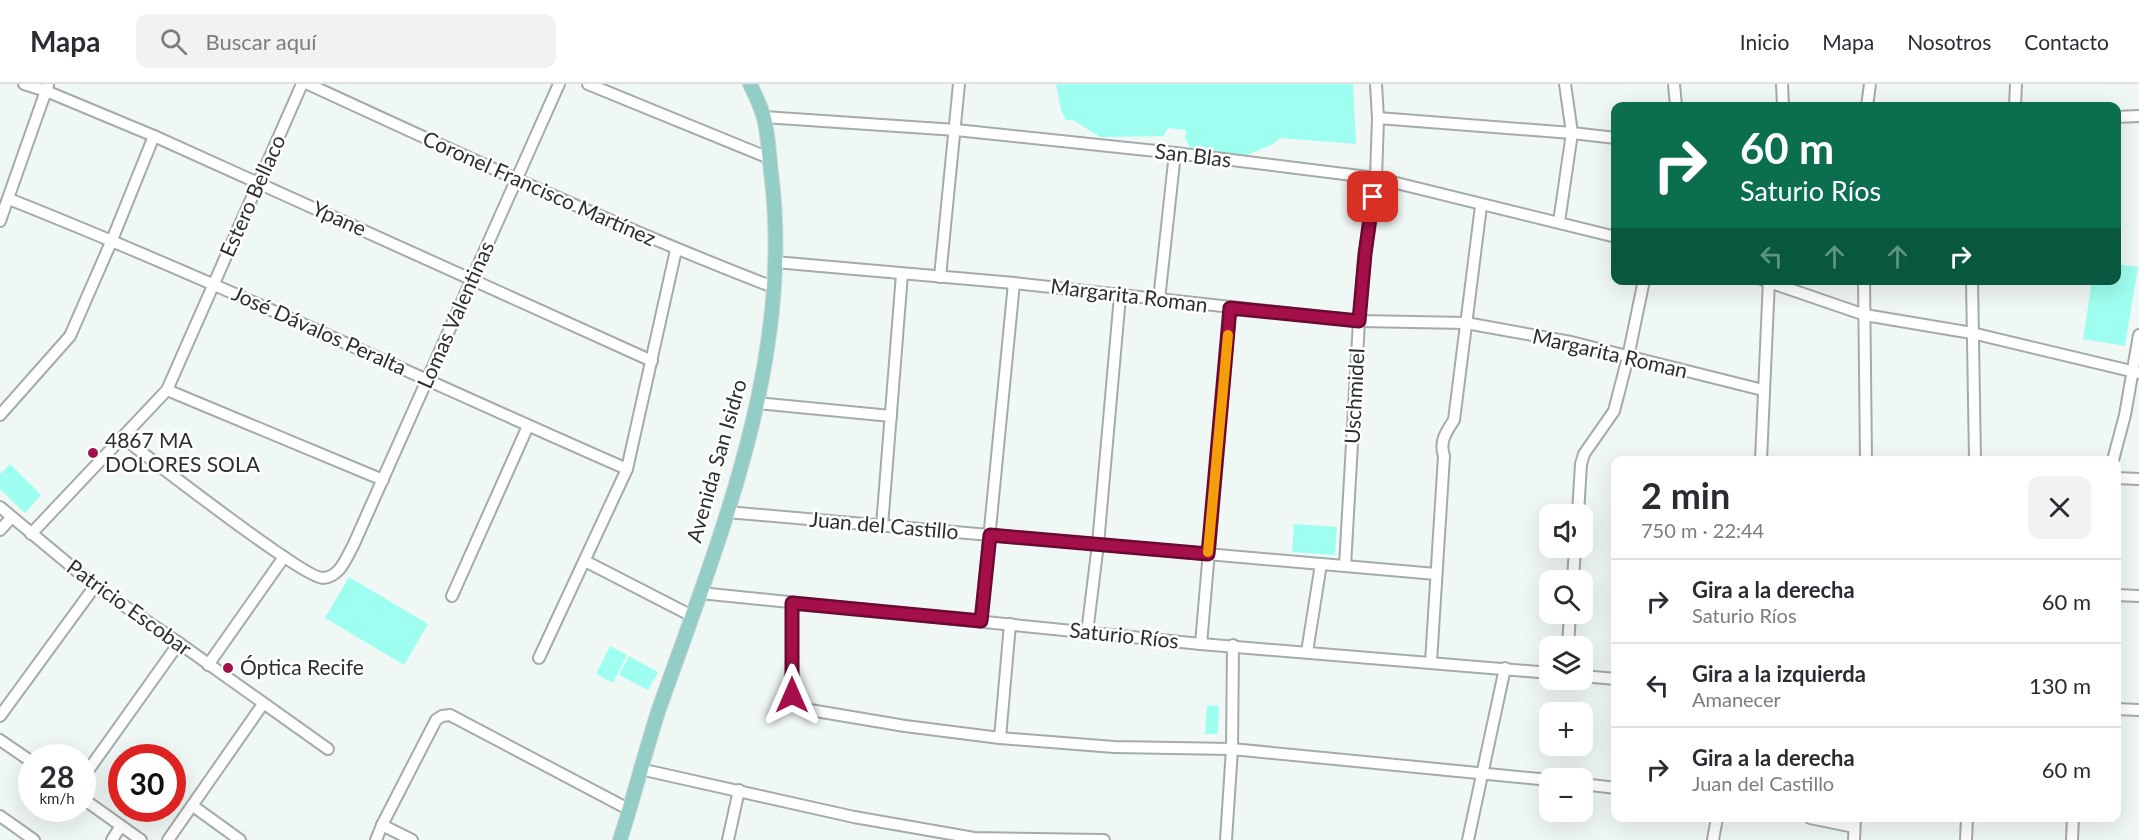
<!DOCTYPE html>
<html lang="es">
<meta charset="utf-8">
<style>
body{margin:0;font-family:Lato,sans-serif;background:#f2f2f3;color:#2b2b33;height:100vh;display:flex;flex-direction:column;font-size:22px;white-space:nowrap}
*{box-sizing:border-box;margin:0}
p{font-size:20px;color:#7c7c81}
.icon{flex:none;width:33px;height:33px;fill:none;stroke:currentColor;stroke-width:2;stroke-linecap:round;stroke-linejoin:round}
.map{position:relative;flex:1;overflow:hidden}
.sheet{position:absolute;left:1611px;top:372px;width:510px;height:366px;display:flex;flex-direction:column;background:#fff;border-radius:12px;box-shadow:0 6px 24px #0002}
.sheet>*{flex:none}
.top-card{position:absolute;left:1611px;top:18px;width:510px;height:183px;border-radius:12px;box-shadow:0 6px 24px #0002;background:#0b6e4f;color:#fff;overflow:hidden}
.buttons{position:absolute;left:1539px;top:420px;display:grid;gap:12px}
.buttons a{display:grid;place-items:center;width:54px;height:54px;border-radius:12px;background:#fff;box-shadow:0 6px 24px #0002;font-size:30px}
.speed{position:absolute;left:18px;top:660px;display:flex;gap:12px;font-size:30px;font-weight:700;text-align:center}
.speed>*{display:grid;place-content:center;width:78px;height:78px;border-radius:50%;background:#fff;box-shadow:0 6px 24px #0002;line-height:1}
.speed small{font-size:15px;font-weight:400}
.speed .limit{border:9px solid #d22;background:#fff;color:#111}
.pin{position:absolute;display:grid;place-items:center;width:51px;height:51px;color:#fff;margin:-26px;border-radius:12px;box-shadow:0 3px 9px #0006}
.me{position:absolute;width:66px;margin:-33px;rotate:0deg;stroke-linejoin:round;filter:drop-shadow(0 0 4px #0008)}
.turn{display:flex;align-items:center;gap:21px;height:126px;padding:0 30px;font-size:27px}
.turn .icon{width:78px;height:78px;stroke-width:2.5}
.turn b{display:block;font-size:42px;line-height:51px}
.lanes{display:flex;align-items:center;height:57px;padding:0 30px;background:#0003;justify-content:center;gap:30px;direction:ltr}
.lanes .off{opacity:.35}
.round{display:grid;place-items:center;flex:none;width:63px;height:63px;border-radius:12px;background:#f2f2f3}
.summary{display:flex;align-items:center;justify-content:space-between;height:102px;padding:0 30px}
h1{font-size:36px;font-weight:700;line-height:45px}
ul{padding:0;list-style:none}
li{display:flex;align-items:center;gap:18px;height:84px;padding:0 30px;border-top:2px solid #e1e1e2}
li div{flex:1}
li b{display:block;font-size:22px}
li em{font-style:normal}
header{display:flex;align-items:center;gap:36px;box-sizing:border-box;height:84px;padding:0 30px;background:#fff;border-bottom:2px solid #e1e1e2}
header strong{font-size:28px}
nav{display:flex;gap:33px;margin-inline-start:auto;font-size:21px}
.search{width:420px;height:54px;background:#f2f2f3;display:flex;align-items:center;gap:15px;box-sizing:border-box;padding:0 21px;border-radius:12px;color:#7c7c81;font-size:22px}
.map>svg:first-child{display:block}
</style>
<header>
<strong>Mapa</strong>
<div class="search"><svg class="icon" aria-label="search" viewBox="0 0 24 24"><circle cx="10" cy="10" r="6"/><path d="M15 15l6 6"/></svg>Buscar aquí</div>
<nav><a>Inicio</a><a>Mapa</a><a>Nosotros</a><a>Contacto</a></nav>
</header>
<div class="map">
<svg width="2139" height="756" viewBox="0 0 2139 756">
<rect width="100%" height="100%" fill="#f0f8f6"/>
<g fill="#9efeef">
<polygon points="1056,0 1353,0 1356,60 1280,54 1273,60 1242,73 1194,69 1185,55 1186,46 1168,44 1164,52 1100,53 1073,36 1066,36 1061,26"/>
<polygon points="2117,180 2138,183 2125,262 2083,255 2092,197 2116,196"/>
<polygon points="10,380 41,411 25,429 0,405 0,390"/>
<polygon points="1294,440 1337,443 1335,471 1292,468"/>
<polygon points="349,493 428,540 404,581 325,534"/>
<polygon points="610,562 627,571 613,599 596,590"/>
<polygon points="629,572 658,588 648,606 619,591"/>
<polygon points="1207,621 1219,622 1218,650 1205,650"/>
</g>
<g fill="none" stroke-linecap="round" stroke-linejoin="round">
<defs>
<g id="minor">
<polyline points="24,0 46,7 154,52 652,277"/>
<path d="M308,0C462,71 615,142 773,203"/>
<polyline points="588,0 769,74"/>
<polyline points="1674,0 1676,22"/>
<polyline points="1782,0 1783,22"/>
<polyline points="1867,22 1870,0"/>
<polyline points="2015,22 2016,0"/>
<polyline points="764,33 956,46 1175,69 1376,94 1616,153"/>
<polyline points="2116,33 2139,32"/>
<polyline points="1378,34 1572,49 1616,54"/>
<path d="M9,115C218,198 421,295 627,385"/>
<polyline points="0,137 48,1"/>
<polyline points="1559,138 1572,49 1565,0"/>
<polyline points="775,178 1014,199 1359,237 1466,239 1571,258 1763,306"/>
<polyline points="940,193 959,0"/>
<polyline points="1763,196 1865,231 1972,249 2139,289"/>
<polyline points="1864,196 1866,376"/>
<polyline points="1972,196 1975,376"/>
<polyline points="1159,216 1175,69"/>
<polyline points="167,306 383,396"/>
<polyline points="757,319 891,332"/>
<polyline points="0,331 70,252 112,156 154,52"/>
<path d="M123,354C150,374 304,495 323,494C340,493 346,474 353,462L559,0"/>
<polyline points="1761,376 1769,196"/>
<polyline points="2113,376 2125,331 2139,251"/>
<polyline points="2116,394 2139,395"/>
<polyline points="0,423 95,502 179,559 328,665"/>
<polyline points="727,428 1436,490"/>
<polyline points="1578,430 1581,380 1584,370 1614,327 1628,273 1644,196"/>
<polyline points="882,442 902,190"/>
<polyline points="0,446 11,434"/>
<polyline points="31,450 167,306 302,0"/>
<polyline points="585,477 692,532"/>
<polyline points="1345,482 1359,237 1365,170 1376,94 1378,34 1376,0"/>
<polyline points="1573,496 1575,464"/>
<polyline points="700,509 1201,560 1550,589"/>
<polyline points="2116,511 2139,512"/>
<polyline points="452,512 528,342"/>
<polyline points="792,519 792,611 798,621 804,625 905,642 1000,654 1114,663 1232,665 1550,696"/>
<polyline points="981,537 1014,199"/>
<polyline points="1087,549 1098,460 1120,212"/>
<polyline points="1201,560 1230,224"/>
<polyline points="1568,562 1570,530"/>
<polyline points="1307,568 1321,480"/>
<polyline points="539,574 627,385 676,166"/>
<path d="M1431,578L1444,372C1439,358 1446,348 1454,336L1481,122"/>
<polyline points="208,581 284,473"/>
<polyline points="1582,592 1616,595"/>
<polyline points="2116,625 2139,626"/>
<polyline points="0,632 95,502"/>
<polyline points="1000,654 1010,540"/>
<polyline points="0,656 32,678"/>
<polyline points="640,685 854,733 974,754 1104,756"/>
<polyline points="82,695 179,559"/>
<polyline points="1582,700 1616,704"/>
<polyline points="82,714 141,756"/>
<polyline points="193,722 240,756"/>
<polyline points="0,732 34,756"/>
<polyline points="1810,734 1854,743"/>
<polyline points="382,741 436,636 442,632 450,631 630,726"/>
<polyline points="112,756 120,743"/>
<polyline points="168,756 263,620"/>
<polyline points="376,756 382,741 412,756"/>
<polyline points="728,756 739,706"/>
<polyline points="1226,756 1232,665 1233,561"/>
<polyline points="1468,756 1505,584"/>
<polyline points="1713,756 1717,734"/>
<polyline points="1854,756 1855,734"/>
<polyline points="1966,756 1967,734"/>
<polyline points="2072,756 2073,734"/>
</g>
<path id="major" d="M620,756C634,712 645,668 659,625C718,458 793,278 772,97C769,76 769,54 764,34C761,22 755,11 750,0"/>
</defs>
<use href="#minor" stroke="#a4aba9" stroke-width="14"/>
<use href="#major" stroke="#d5d5d5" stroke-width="16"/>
<use href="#minor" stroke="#fff" stroke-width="10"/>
<use href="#major" stroke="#92cec6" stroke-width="14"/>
</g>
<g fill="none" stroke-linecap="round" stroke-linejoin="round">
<defs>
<polyline id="route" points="792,611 792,519 981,537 990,451 1208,470 1230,224 1359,237 1365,170 1373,113"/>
</defs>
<use href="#route" stroke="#6b0a30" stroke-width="15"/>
<use href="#route" stroke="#a5104a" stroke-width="10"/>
<polyline stroke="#f59e0b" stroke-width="10" points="1208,468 1228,251"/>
</g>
<g fill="#a5104a" stroke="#fff" stroke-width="2">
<circle cx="93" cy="369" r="6"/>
<circle cx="228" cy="584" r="6"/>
</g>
<g text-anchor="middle" stroke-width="5" stroke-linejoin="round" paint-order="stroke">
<g font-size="21" fill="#2c2f2e" stroke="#fff">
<text transform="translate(1193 72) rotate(7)" y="7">San Blas</text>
<text transform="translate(539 105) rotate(24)" y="7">Coronel Francisco Martínez</text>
<text transform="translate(253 112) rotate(-66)" y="7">Estero Bellaco</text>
<text transform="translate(339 135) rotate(24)" y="7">Ypane</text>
<text transform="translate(1129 212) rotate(7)" y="7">Margarita Roman</text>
<text transform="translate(456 231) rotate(-66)" y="7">Lomas Valentinas</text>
<text transform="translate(319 247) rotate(24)" y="7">José Dávalos Peralta</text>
<text transform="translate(1610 270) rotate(13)" y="7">Margarita Roman</text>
<text transform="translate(1355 312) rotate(-87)" y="7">Uschmidel</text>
<text transform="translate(717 377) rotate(-74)" y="7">Avenida San Isidro</text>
<text transform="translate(884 442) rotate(5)" y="7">Juan del Castillo</text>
<text transform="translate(129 524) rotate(36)" y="7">Patricio Escobar</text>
<text transform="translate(1124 552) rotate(6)" y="7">Saturio Ríos</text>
</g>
<g font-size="21" fill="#2c2f2e" stroke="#fff" text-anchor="start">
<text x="105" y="364">4867 MA<tspan x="105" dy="24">DOLORES SOLA</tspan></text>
<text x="240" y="591">Óptica Recife</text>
</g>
</g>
</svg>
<div class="buttons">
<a><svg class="icon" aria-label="sound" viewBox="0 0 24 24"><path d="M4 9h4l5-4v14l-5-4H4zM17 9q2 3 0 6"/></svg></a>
<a><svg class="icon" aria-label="search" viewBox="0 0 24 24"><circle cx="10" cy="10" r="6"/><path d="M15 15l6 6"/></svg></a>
<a><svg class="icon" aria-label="layers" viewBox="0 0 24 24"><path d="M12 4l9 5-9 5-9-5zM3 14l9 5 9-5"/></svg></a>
<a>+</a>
<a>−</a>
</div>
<div class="speed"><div>28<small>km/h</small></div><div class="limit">30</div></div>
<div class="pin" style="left:1373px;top:113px;background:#d93025"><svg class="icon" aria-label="arrive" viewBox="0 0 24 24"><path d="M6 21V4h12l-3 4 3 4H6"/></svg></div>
<svg class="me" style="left:792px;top:611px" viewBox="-20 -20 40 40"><path d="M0-17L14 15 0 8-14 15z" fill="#a5104a" stroke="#fff" stroke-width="4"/></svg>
<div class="top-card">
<div class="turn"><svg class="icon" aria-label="right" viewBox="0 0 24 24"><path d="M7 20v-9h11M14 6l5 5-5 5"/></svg><div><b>60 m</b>Saturio Ríos</div></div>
<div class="lanes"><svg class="icon off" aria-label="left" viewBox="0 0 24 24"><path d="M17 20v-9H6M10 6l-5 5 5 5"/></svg><svg class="icon off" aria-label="ahead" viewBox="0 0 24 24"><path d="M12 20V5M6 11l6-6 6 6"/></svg><svg class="icon off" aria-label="ahead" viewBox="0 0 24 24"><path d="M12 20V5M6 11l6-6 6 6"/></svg><svg class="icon" aria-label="right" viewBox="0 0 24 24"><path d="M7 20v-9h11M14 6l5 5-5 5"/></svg></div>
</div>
<section class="sheet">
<div class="summary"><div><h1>2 min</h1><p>750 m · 22:44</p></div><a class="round"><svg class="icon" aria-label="close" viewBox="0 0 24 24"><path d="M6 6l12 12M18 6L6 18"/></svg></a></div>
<ul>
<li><svg class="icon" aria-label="right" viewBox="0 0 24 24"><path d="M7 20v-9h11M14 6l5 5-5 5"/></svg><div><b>Gira a la derecha</b><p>Saturio Ríos</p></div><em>60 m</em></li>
<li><svg class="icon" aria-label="left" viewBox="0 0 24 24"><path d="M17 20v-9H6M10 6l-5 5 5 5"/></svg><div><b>Gira a la izquierda</b><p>Amanecer</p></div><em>130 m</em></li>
<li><svg class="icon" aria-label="right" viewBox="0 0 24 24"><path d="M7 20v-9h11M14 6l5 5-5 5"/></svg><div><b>Gira a la derecha</b><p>Juan del Castillo</p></div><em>60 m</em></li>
</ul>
</section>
</div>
